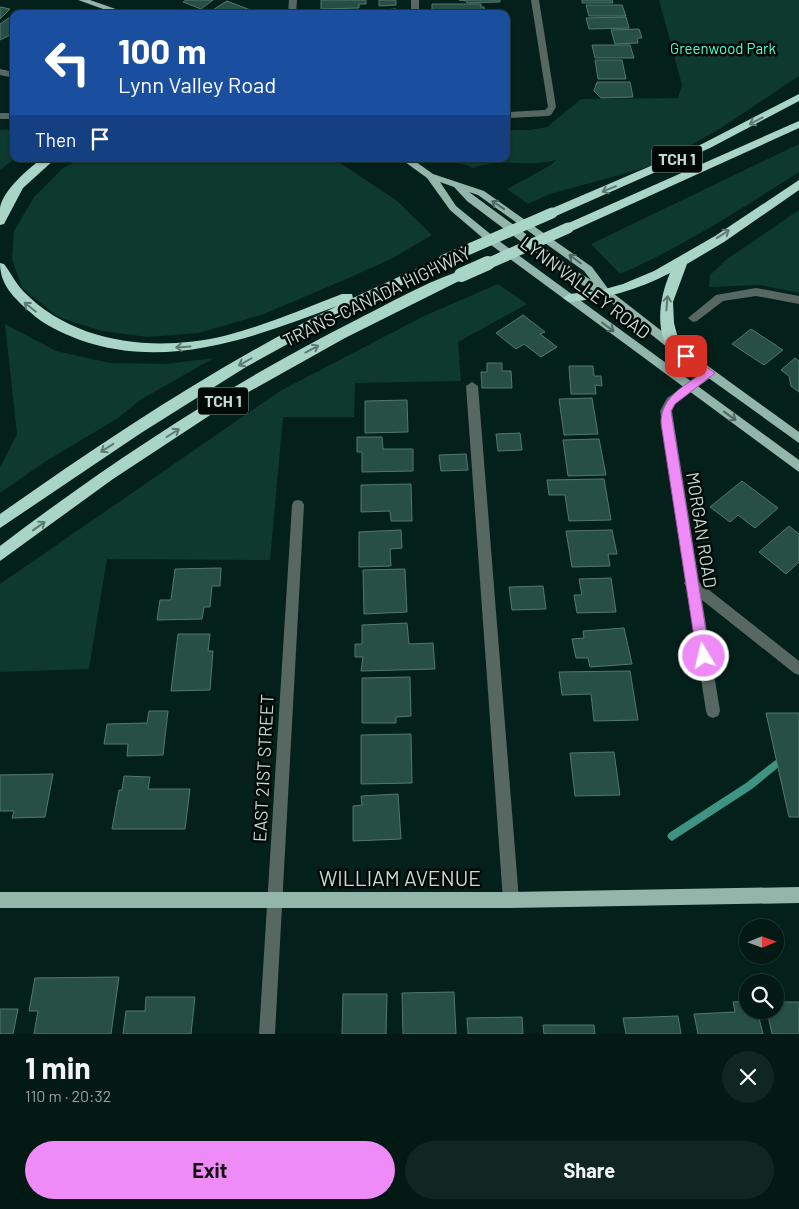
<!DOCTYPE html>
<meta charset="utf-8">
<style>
body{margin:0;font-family:Barlow,sans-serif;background:#102622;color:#f1f3f6;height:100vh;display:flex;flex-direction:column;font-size:19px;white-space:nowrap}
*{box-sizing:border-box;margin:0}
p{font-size:16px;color:#96a0a0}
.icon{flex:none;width:28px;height:28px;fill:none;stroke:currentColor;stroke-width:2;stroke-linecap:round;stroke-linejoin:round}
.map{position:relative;height:1034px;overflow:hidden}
.drawer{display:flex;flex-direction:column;background:#021914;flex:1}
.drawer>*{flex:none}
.banner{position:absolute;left:10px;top:10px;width:500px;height:152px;border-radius:10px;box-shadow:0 1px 4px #0004,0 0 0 1px #233834;background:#1a4fa0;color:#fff;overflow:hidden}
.needle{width:32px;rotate:89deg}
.fabs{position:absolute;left:739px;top:919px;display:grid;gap:10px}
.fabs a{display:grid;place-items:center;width:45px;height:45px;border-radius:50%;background:#021914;box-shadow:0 1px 4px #0004,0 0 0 1px #233834;font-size:25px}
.pin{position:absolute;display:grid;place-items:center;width:42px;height:42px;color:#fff;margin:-21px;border-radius:10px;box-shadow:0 2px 8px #0006}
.me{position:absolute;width:55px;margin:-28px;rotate:351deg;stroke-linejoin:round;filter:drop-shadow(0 0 4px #0008)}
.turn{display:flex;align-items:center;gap:18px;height:105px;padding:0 25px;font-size:22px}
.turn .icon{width:65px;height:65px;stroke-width:2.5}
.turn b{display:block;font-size:35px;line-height:42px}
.then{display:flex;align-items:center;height:48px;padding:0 25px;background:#0003;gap:10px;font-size:19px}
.round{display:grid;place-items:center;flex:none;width:52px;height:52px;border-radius:26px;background:#102622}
.headline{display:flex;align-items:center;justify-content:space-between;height:85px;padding:0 25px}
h1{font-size:30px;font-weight:700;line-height:38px}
.button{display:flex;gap:10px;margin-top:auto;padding:10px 25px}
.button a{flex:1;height:58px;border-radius:30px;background:#ef8bf7;color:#111;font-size:20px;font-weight:700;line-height:58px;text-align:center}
.button a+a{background:#102622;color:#f1f3f6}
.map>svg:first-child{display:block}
</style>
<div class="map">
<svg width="799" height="1034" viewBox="0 0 799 1034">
<rect width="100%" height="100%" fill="#03211a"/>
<g fill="#0d392f">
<path d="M659,0H799V76L724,126L659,164L550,194L528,204L507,189L551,165L556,160C529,168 500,157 473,168C462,161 450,166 440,159H506V130H530L547,127L581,99L678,98L682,85Z"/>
<polygon points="14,129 14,159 0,170 0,130"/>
<path d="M799,144V172C741,209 683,247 620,274L591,244Z"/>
<polygon points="81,159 334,159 396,200 432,235 393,258 351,277 264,314 199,333 147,337 102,331 58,317 22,288 12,259 14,231 34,197 63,168"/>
<polygon points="799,210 799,293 761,285 709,287 710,275 727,259"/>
<polygon points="498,284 527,304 458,342 461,381 355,383 354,417 283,417 270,560 107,559 89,669 0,672 0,584 280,391 424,316"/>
<polygon points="5,324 56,351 110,363 166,364 214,358 140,400 118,418 46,461 0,493 0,468 17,434"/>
</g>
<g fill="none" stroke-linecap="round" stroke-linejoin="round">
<polygon fill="#3e9382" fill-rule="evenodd" points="777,759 780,760 781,763 780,766 752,789 675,839 672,841 669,839 667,836 669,833 746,783"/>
</g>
<g fill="#284f45" stroke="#50796d">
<polygon points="186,0 213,0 201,9 183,2"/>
<polygon points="321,0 366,0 366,4 359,4 359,8 321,9"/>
<polygon points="379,0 396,0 396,5 379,6"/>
<polygon points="459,0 500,0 500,2 467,3 467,1"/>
<polygon points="582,0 612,0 613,3 582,3"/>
<polygon points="227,1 253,11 248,14 218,14 211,11"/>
<polygon points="432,4 481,4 481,7 484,7 485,14 432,14"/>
<polygon points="586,5 622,5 626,16 589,16"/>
<polygon points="0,7 10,9 0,19"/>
<polygon points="396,9 396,14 381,14 381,10"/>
<rect x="320" y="11" width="37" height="3"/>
<polygon points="13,15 14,33 0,40 0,24"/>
<polygon points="626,17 629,28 589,29 586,18"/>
<polygon points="639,29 642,38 637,38 638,43 615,44 611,30"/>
<polygon points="592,45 630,45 634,58 595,58"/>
<polygon points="595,60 622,60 626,79 598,79"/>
<polygon points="597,82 630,82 633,97 601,98 594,91"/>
<polygon points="523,315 545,332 540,334 557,347 541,357 524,344 516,349 496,333"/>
<polygon points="751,329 783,350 764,365 732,344"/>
<polygon points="795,358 799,361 799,392 791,386 789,376 781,370"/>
<polygon points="487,363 502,363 502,371 511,371 512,388 482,388 481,372 487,372"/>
<polygon points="569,366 593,366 594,376 601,376 602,386 595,385 596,394 571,394"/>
<polygon points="592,398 598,434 564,435 559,399"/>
<polygon points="407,400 408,432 365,433 365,401"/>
<polygon points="520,433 522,450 498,451 496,434"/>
<polygon points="357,437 382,437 383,449 413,449 413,471 362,472 362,452 357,452"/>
<polygon points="599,439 606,475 568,476 563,440"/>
<polygon points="466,454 468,470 441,471 439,455"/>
<polygon points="604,479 611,520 569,521 565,495 549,495 547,480"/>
<polygon points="742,481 778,508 755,528 738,515 730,522 710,507"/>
<polygon points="411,484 412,521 391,521 390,511 361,512 361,485"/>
<polygon points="789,526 799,534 799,562 786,574 759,552"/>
<polygon points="401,530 402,548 390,549 391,566 359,567 359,532"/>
<polygon points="612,530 617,554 608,554 610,566 572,567 566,531"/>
<polygon points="221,568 220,586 212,586 210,607 204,607 202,619 157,620 160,600 171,600 175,569"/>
<polygon points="405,569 407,612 364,614 363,570"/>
<polygon points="611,578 616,612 577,613 574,595 582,595 579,579"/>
<polygon points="543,586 546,609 512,610 509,587"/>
<polygon points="407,623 409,644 433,643 435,669 361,671 363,657 355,657 355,644 362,644 362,625"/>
<polygon points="624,628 632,664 590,667 588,658 576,658 572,639 584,638 583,631"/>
<polygon points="178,634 210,634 208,651 213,651 210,690 171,691"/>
<polygon points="630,671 638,720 594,721 591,694 562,695 559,672"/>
<polygon points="410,677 411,716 396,717 396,723 362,723 362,678"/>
<polygon points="149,711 168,711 163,755 127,756 128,744 104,744 107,724 147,723"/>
<polygon points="766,713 799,713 799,817 789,817"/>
<polygon points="411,734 412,783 361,784 361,735"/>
<polygon points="614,752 620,795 575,796 570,753"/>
<polygon points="53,774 45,817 12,818 14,811 0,811 0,775"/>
<polygon points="124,776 150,777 148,789 190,789 185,829 112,829 119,790 122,790"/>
<polygon points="398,794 401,839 353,841 353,806 362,805 361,796"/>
<polygon points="119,977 111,1034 34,1034 38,1011 29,1011 35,978"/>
<polygon points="454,992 456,1034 403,1034 402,993"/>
<polygon points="343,994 387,994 386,1034 342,1034"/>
<polygon points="146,997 195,997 191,1034 123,1034 126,1011 145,1011"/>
<polygon points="748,1001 748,1010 757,1010 763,1034 698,1034 694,1014 735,1012 733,1002"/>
<polygon points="775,1002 799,1002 799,1034 772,1034 767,1010 775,1010"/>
<polygon points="0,1009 18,1009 13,1034 0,1034"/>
<polygon points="678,1016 681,1034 626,1034 623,1018"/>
<polygon points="522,1017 523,1034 468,1034 467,1018"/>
<polygon points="543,1025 594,1025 595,1034 544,1034"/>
</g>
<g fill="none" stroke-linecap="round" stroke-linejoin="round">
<g fill="#576862" fill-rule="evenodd">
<polygon points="289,0 297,0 296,14 288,14"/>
<rect x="411" y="0" width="8" height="14"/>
<polygon points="531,0 539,0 556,107 551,115 548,116 506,118 506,112 545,110 548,107"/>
<polygon points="0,69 14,72 14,78 0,75"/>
<rect x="0" y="113" width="14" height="6"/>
<polygon points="756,288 799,296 799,304 756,296 723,301 697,321 693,322 688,318 716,295"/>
<polygon points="709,369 713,370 715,373 713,376 675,404 672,411 699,582 799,661 799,675 794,673 702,600 720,711 718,716 713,718 708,716 706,711 687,588 684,583 686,580 660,411 667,398"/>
<polygon points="472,382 478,386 519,900 517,906 511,908 505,906 503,900 466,386"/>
<polygon points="298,500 302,501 304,505 275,1034 259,1034 292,505 294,501"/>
</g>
<g fill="#92b6aa" fill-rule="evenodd">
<polygon points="78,0 90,0 130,14 117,14"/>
<path d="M401,159H412L433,174L484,191L592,267L609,290L690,353L799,432V443L682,359L604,297L568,277L467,201L454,187L440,182L456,206L499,241L799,460V472L491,245L450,210L427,178ZM469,192L478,195L584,271L591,280L576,271Z"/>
<polygon points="799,887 799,903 511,908 0,908 0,892 511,892"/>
</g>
<g fill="#a9d5c7" fill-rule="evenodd">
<polygon points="799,94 799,101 710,148 556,216 552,217 546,213 548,210 702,144"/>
<polygon points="799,121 799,128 572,231 564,231 562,228 564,225"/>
<path d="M42,159H55L23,188L4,224L0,225C0,220 0,214 0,208C2,192 28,168 42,159Z"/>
<path d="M799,180V190L724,242L687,264L673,302L674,323L680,346L678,349H668C655,326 660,297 670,273C638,290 605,299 569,302L563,298L569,294L598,291L623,284L654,271L715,236Z"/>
<path d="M444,256L450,260L448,263L344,313L246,367L141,433L0,528V514C108,438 219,364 337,306C255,337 168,371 80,340C62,333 44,325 30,312C14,298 0,285 0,263L4,264C11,273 16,284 24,292C75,344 155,352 224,336C264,326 303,309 342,294H352L353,298Z"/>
<path d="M461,271L467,275L465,278L345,338L227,404L113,479L0,561V546C113,460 231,383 358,319C388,304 430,280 461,271Z"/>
</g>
<g stroke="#a9d5c7" stroke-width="11">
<polyline points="444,260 552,213"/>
<polyline points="485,265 568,228"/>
</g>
<polyline stroke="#a9d5c7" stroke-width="14" points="461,275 488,263"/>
</g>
<defs><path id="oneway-shaft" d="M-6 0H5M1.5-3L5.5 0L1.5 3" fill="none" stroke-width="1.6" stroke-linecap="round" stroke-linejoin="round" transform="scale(1.25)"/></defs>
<g stroke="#5d7970">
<use href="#oneway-shaft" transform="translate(756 121) rotate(152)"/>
<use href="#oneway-shaft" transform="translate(609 189) rotate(157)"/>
<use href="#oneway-shaft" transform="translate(723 234) rotate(-33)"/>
<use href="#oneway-shaft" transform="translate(667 303) rotate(-85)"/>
<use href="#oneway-shaft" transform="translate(30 307) rotate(-141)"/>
<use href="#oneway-shaft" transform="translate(183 347) rotate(176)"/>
<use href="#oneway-shaft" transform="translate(312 349) rotate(-28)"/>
<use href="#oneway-shaft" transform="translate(245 362) rotate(150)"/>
<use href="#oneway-shaft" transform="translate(173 433) rotate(-32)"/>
<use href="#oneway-shaft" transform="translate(107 448) rotate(147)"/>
<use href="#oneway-shaft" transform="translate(39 526) rotate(-36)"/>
</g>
<g stroke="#506860">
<use href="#oneway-shaft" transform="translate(498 205) rotate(-146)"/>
<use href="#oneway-shaft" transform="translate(575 259) rotate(-143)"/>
<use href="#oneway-shaft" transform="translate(608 327) rotate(37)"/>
<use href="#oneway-shaft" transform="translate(730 416) rotate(36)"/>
</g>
<path fill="#ef8bf7" stroke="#9b5aa1" d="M686,353L715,373L675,404L671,411L710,656L704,662L697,656L661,423C661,397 683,387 702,373L683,359L681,356Z"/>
<g text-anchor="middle" stroke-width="5" stroke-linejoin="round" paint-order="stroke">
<g font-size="15" fill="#57fdd7" stroke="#000906">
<text x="723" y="54">Greenwood Park</text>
</g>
<g fill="#000906" stroke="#8b9c96" stroke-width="1">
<rect x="652" y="145.5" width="50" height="27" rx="4"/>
<rect x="198" y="387.5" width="50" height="27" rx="4"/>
</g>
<g font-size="16" font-weight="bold" fill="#c6dbd4">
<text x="677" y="165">TCH 1</text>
<text x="223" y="407">TCH 1</text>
</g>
<g font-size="18" fill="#c6dbd4" stroke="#000906">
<text transform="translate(585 288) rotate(37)" y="6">LYNN VALLEY ROAD</text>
<text transform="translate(377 297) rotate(-26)" y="6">TRANS-CANADA HIGHWAY</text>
<text transform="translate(701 530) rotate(81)" y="6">MORGAN ROAD</text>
<text transform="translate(264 768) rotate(-87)" y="6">EAST 21ST STREET</text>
</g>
<g font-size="21" fill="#c6dbd4" stroke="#000906">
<text x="400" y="886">WILLIAM AVENUE</text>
</g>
</g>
</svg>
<div class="fabs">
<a><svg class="needle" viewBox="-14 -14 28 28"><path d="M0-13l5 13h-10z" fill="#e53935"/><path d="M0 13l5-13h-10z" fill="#96a0a0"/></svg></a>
<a><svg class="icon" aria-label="search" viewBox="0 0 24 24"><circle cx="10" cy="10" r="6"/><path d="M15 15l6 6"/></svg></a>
</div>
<div class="pin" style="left:686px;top:356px;background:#d93025"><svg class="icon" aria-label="arrive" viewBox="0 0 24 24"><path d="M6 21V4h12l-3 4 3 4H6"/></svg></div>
<svg class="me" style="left:704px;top:656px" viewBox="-20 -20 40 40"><circle r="17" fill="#ef8bf7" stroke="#fff" stroke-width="3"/><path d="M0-11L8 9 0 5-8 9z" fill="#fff"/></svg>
<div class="banner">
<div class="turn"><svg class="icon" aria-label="left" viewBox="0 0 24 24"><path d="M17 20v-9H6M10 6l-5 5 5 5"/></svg><div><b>100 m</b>Lynn Valley Road</div></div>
<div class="then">Then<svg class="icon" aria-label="arrive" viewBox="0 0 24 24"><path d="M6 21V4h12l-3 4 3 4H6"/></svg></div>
</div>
</div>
<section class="drawer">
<div class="headline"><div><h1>1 min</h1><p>110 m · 20:32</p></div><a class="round"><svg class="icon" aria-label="close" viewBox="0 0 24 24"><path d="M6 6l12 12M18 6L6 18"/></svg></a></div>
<div class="button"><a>Exit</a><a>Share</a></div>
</section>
